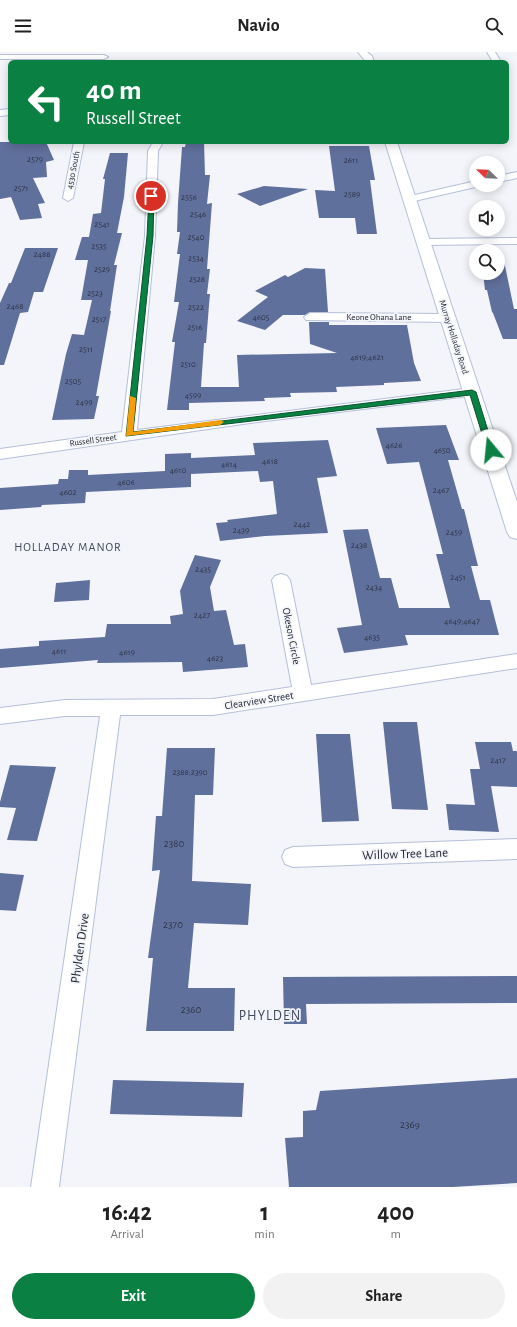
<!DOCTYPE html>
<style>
body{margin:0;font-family:"Alegreya Sans",sans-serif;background:#f2f2f2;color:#222;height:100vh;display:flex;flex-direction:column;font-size:15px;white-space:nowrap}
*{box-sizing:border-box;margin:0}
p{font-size:13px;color:#767676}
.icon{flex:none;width:22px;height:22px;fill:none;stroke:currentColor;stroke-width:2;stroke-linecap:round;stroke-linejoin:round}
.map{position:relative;height:1135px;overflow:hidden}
.sheet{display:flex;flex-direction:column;background:#fff;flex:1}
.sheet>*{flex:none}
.top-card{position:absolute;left:8px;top:8px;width:501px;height:84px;border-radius:6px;box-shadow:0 2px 10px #0003;background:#0b8043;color:#fff;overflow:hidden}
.needle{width:26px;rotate:293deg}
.buttons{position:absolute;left:469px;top:104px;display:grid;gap:8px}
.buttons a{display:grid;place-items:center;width:36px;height:36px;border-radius:50%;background:#fff;box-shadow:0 2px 10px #0003;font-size:20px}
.pin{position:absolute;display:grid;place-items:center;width:34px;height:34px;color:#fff;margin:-17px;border:2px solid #fff;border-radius:50%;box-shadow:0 1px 4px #0007}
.me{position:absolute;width:44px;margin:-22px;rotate:343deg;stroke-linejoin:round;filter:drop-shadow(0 0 3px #0008)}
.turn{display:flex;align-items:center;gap:14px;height:84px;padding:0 12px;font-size:18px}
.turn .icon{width:52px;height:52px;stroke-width:2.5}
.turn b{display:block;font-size:28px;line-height:34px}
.eta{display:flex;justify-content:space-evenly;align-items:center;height:68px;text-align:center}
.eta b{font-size:24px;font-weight:700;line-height:28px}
.button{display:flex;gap:8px;margin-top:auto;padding:8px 12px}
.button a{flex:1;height:46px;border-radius:24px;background:#0b8043;color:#fff;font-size:16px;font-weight:700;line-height:46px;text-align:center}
.button a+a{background:#f2f2f2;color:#222}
header{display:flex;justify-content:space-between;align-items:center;height:52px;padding:0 12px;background:#fff;font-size:18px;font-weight:700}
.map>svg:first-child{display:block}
</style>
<header><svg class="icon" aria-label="menu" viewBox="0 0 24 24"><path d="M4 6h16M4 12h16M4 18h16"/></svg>Navio<svg class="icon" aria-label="search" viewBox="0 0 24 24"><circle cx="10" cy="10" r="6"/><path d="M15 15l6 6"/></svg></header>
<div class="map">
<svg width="517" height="1135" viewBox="0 0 517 1135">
<rect width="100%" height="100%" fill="#f3f5fa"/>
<g fill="#60709c">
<polygon points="0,90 46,90 54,108 46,110 47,125 33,126 45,151 38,152 42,166 20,168 11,145 0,147"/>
<polygon points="186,90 204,90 205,123 210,123 207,152 212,151 207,217 210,217 207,242 210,242 209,253 206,291 204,291 201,335 239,335 237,303 337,301 310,292 309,270 329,270 329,273 407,273 414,311 421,329 384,331 384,333 336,335 337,340 290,341 291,345 264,346 265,349 189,351 189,358 167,358 175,290 172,290 179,250 174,250 180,202 177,202 180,180 177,180 178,151 182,95 185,95"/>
<polygon points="329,94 369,94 375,128 370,128 377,182 357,182 355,166 319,166 315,138 335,139"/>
<polygon points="110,101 128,101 124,145 117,181 122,181 114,213 117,213 110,259 111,259 96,344 99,344 94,367 52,368 66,302 72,282 84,283 92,248 81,248 88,208 75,208 82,185 89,185 93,162 101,161 105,127 103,127"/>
<polygon points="264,134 308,137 260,154 237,142"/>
<polygon points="25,196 58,196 43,240 34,240 28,260 20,261 4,313 0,313 0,251 9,231 11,231"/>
<polygon points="498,209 504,209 514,257 517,257 517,287 503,287 493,261 492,260 487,238 485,238 483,221 498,221"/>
<polygon points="305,216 325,217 328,260 310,260 305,263 283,263 265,278 237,269 268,245 255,239 285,223 288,225"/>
<polygon points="446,373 459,408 448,408 462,457 464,457 478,514 471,514 480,548 490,548 499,583 405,583 408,593 344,601 337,576 362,573 343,478 368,477 380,526 391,526 399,556 450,556 436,502 443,502 419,410 387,412 376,376"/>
<polygon points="328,388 337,424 317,426 328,481 265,484 220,489 216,471 228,470 227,468 277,462 273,429 260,430 258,419 191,422 191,435 86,440 85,451 42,453 41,455 0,458 0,436 58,432 59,427 68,427 69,418 88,418 88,423 165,419 165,402 191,401 191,406 255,403 253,391"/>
<polygon points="195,503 221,508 210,535 214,559 226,558 234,593 245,592 248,615 183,620 182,610 97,611 98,608 0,616 0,597 39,594 39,589 105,585 107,572 171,572 170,564 183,562 180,539"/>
<polygon points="90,528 89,548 54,550 56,531"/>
<polygon points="383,670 417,670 428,758 392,757"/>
<polygon points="316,682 350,682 359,769 322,770"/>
<polygon points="475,690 511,690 513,699 517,699 517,735 491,734 499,780 449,778 446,752 475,753 470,717 480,717"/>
<polygon points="167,696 215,696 213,743 195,743 192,829 251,832 248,873 194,871 188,936 235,936 234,979 146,979 153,906 148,906 160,818 152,819 156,764 162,764"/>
<polygon points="10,713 56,715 37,789 7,788 16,756 0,755 0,750"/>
<polygon points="0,821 24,823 16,859 0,858"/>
<polygon points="517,924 517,951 306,952 307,972 284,972 283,925"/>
<polygon points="517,1026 517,1131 453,1135 289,1135 285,1086 303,1085 303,1059 316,1058 320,1039"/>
<polygon points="113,1028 244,1031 242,1065 110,1062"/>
</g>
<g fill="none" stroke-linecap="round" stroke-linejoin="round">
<defs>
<g id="street">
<polygon points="358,0 367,0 372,4 374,10 366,10"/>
<polygon points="487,0 495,0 501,10 493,10"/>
<polygon points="0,3 104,3 108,5 104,7 0,7"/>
<polygon points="10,57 10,63 0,64 0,58"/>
<polygon points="74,90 84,90 73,146 68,149 63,146"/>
<polygon points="153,90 163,90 158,99 155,184 137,378 472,336 477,337 479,340 477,343 250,371 0,407 0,397 122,380 145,184 148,99"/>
<polygon points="517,120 517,126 498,130 498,124"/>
<polygon points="476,129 476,133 480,134 410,150 405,147 406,145"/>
<polygon points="517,186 517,192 423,193 417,190 423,187"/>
<polygon points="310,261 448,262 454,266 448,270 306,268 304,265"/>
<polygon points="281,522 287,524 290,528 311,633 517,602 517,616 213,663 120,663 59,1135 31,1135 100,664 65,664 0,672 0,656 65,648 213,647 292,635 272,528 275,524"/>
<polygon points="517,787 517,807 293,815 285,812 282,805 285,798 293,795"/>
</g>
<polygon id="secondary" points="385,90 397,90 517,450 517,487 510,485 507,480"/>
</defs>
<use href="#street" stroke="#b5bfd9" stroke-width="2"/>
<use href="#secondary" stroke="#b5bfd9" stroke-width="2"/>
<use href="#street" fill="#fff" fill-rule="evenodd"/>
<use href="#secondary" fill="#fff" fill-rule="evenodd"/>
</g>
<polygon fill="#0b8043" stroke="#07532c" points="151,143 154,144 153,184 133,380 472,338 476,340 494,398 493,400 487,398 470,343 126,384 147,184 149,144"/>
<polygon fill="#f59e0b" points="130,344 136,346 133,380 220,368 224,370 220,373 126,384"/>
<g text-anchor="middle" stroke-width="3.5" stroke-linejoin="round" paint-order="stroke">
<g font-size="9" fill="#2e3446">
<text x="35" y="110">2579</text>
<text x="351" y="111">2611</text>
<text x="21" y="139">2571</text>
<text x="352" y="145">2589</text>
<text x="189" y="148">2556</text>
<text x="198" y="165">2546</text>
<text x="102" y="175">2541</text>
<text x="196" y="188">2540</text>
<text x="99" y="197">2535</text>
<text x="42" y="205">2488</text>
<text x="196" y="209">2534</text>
<text x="102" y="220">2529</text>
<text x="197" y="230">2528</text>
<text x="95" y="244">2523</text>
<text x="15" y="257">2468</text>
<text x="196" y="258">2522</text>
<text x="261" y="268">4605</text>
<text x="99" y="270">2517</text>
<text x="195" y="278">2516</text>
<text x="86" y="300">2511</text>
<text x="367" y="308">4619;4621</text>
<text x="188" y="315">2510</text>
<text x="73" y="332">2505</text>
<text x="193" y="346">4599</text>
<text x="84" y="353">2499</text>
<text x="394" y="396">4626</text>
<text x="442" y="401">4650</text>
<text x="270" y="412">4618</text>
<text x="229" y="415">4614</text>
<text x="178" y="421">4610</text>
<text x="126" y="433">4606</text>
<text x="441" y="441">2467</text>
<text x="68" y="443">4602</text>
<text x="302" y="475">2442</text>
<text x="241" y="481">2439</text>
<text x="454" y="483">2459</text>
<text x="359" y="496">2438</text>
<text x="203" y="520">2435</text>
<text x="458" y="528">2451</text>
<text x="374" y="538">2434</text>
<text x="202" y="566">2427</text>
<text x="462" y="572">4649;4647</text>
<text x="372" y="588">4635</text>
<text x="59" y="602">4611</text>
<text x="127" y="603">4619</text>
<text x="215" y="609">4623</text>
<text x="498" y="711">2417</text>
<text x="190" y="723">2388;2390</text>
</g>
<g font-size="9" fill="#1d202a" stroke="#f3f5fa">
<text transform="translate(73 118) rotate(-79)" y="3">4530 South</text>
<text x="379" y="268">Keone Ohana Lane</text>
<text transform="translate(454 285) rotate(72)" y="3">Murray Holladay Road</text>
<text transform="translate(93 388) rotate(-8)" y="3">Russell Street</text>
</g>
<g font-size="11" fill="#1d202a" stroke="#f3f5fa">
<text transform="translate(292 584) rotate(79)" y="4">Okeson Circle</text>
<text transform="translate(259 648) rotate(-9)" y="4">Clearview Street</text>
</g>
<g font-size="11" fill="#2e3446">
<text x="174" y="795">2380</text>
<text x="173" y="876">2370</text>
<text x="191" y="961">2360</text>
<text x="410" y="1076">2369</text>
</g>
<g font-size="12" letter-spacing="1" fill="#41495e" stroke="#f3f5fa">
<text x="68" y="499">HOLLADAY MANOR</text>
</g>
<g font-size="13" fill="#1d202a" stroke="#f3f5fa">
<text transform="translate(405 801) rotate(-2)" y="5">Willow Tree Lane</text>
<text transform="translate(79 896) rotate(-82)" y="5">Phylden Drive</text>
</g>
<g font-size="14" letter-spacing="1" fill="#41495e" stroke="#f3f5fa">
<text x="270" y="968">PHYLDEN</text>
</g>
</g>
</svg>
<div class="buttons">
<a><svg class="needle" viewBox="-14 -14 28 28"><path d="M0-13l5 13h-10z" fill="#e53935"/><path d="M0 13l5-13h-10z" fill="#767676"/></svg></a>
<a><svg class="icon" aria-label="sound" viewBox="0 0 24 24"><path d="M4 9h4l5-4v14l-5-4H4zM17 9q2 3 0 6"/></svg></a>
<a><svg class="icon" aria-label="search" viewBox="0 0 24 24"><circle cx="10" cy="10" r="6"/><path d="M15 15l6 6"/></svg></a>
</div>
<div class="pin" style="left:151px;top:144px;background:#d93025"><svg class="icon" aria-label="arrive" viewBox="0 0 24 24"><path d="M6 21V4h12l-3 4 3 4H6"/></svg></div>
<svg class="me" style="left:491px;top:398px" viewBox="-20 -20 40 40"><circle r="19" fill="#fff"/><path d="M0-13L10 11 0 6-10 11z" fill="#0b8043"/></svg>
<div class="top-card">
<div class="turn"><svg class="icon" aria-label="left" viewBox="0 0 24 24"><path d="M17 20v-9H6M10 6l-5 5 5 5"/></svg><div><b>40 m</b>Russell Street</div></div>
</div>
</div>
<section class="sheet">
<div class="eta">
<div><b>16:42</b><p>Arrival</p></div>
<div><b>1</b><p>min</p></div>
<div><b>400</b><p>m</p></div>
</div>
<div class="button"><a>Exit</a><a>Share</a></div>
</section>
